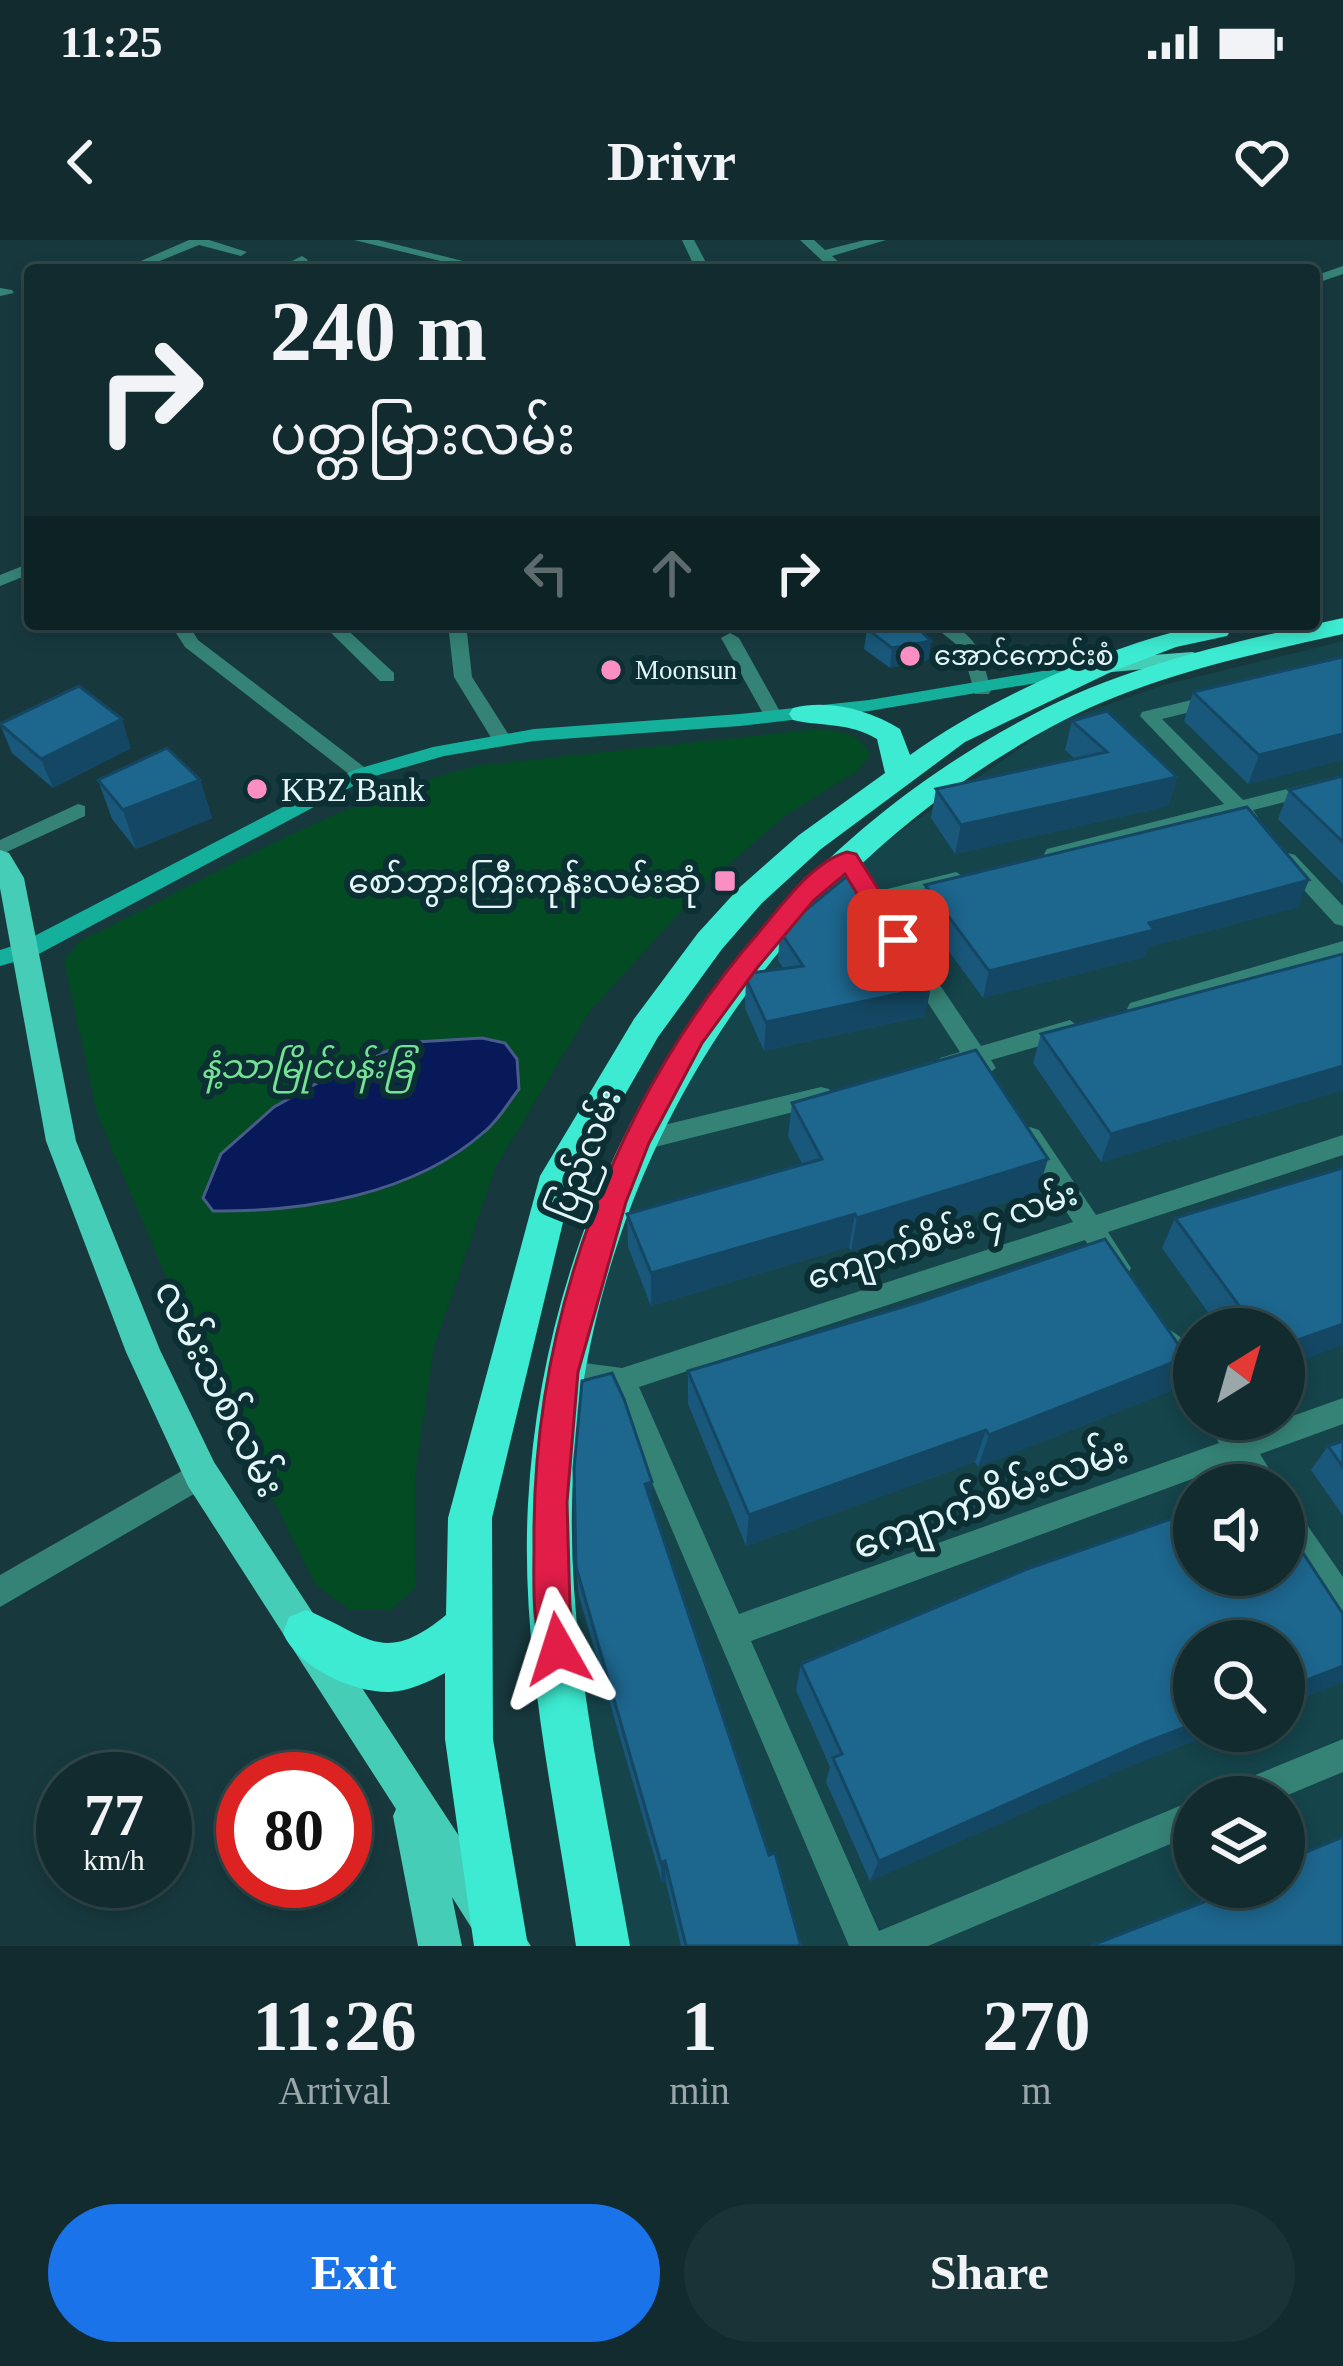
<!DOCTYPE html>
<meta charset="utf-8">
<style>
body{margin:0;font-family:"Times New Roman","Noto Sans Myanmar",serif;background:#1a3336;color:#f1f3f6;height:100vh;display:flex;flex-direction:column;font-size:45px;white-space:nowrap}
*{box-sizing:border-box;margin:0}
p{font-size:39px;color:#9ca7aa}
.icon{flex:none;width:66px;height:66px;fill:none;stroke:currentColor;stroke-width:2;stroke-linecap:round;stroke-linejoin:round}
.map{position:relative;height:1706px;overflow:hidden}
.details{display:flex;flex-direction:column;background:#112b2e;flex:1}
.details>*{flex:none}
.top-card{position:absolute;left:24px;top:24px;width:1296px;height:366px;border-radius:12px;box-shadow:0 6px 18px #0003,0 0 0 3px #30474a;background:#112b2e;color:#f1f3f6;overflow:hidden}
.needle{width:78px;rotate:37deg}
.fabs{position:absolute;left:1173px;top:1068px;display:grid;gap:24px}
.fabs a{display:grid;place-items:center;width:132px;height:132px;border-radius:50%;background:#112b2e;box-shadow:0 6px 18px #0003,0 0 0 3px #30474a;font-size:60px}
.speed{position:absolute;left:36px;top:1512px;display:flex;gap:24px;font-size:60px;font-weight:700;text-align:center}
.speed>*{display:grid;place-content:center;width:156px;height:156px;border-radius:50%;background:#112b2e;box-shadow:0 6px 18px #0003,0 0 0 3px #30474a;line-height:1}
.speed small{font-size:30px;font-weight:400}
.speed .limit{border:18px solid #d22;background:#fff;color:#111}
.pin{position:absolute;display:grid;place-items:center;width:102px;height:102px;color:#fff;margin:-51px;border-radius:24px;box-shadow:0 6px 18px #0006}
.me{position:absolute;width:132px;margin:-66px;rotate:354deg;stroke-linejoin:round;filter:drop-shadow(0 0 9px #0008)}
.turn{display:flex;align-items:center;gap:42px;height:252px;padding:0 48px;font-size:54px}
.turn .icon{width:156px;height:156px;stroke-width:2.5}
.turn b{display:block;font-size:84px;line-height:102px}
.lanes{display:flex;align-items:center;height:114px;padding:0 48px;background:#0003;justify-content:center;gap:60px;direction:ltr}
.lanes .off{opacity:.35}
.eta{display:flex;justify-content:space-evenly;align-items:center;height:204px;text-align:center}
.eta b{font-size:72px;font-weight:800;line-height:84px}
.cta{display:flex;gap:24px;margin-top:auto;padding:24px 48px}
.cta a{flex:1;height:138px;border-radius:72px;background:#1a73e8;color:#fff;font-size:48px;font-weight:800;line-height:138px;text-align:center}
.cta a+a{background:#1a3336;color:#f1f3f6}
.status{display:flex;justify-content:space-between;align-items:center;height:84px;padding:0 60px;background:#112b2e;direction:ltr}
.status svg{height:33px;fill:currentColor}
header{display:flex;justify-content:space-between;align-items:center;height:156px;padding:0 48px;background:#112b2e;font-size:54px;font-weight:800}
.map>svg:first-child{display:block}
</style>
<div class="status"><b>11:25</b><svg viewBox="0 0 49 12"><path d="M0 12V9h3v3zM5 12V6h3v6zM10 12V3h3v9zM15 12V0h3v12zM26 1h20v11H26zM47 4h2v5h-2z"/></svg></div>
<header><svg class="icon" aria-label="back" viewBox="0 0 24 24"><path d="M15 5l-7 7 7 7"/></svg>Drivr<svg class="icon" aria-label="heart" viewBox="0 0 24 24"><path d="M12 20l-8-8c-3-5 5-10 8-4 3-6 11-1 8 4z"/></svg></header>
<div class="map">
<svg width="1343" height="1706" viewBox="0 0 1343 1706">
<rect width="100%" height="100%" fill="#17393e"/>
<path fill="#15444b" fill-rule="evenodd" d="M1343,401V1706H620L583,1529L565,1277L586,1105L621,977L704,811L797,686L875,609L1058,482L1164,445ZM1194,1089H1284V1179H1194ZM1194,1245H1284V1335H1194ZM1194,1401H1284V1491H1194ZM1194,1557H1284V1647H1194Z"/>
<path fill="#024b23" d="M818,489C842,492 860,492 870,516L857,531L786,575L707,643L589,772L495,928L434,1107L415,1235L416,1347L391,1370H350L315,1344L180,1070L97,873L64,720L80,701C208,639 337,560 476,526Z"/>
<path fill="#071959" stroke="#495b89" stroke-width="3" d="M482,798L505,803L517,819L519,849C508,863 498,881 484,892C413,955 304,972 213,971L203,958L221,914L274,867L359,820L416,802Z"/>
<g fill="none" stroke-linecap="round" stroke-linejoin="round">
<g fill="#358376" fill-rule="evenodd">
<polygon points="189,0 209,0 247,12 241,16 199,5 145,27 134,24"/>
<polygon points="354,0 378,0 463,21 457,25"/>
<polygon points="682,0 694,0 710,30 696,30"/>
<polygon points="800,0 814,0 825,10 865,0 886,0 832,16 847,30 832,30"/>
<path d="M302,16L308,20C299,30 288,30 274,30Z"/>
<polygon points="1343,26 1343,34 1314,44 1314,36"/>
<polygon points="0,48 12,50 14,53 0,56"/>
<polygon points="30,323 30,334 0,346 0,335"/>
<polygon points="181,384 204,384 193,392 198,400 368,530 368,538 354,538 185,407 174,390"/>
<polygon points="322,384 341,384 394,433 394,441 380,441"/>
<polygon points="448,384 466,384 472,437 512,500 509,504 495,504 454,437"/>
<path d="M931,384C976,384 981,413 991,450L989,454H975L962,409Z"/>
<polygon points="730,393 739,398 783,477 781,481 767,481 765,477 721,398"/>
<polygon points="1216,454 1225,460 1223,464 1162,479 1243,560 1343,535 1343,547 1253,570 1258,577 1248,584 1234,575 1054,621 1047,619 1044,614 1047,609 1224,564 1140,476 1142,472"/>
<polygon points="78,564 85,566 85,576 0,615 0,600"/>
<polygon points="1288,613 1295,615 1343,666 1343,686 1335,684 1281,625 1278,620 1281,615"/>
<polygon points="956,632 967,639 963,644 871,667 860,660 863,655"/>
<polygon points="1343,701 1343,717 1138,777 1127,769 1130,763"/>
<polygon points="913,715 921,717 981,806 1070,780 1082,789 1078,795 991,820 996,828 984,837 976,834 970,826 948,833 940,830 936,824 940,818 960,812 902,723"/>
<polygon points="821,847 829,849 833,856 829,863 635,912 626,909 623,902 626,895 635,892"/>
<path d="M1030,887L1039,890L1096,975L1343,895V915L1108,992L1131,1028L1127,1036C1105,1044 1096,1016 1085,1000L639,1147L739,1374L1219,1203L1205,1179H1235L1245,1193L1343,1158V1184L1260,1214L1279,1245H1247L1233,1224L751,1401L879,1691L1194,1560V1594L928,1706H849L613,1151L552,1141L548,1132L552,1123L562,1120L622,1128L1073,982L1018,897L1021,890Z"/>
<path d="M1167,1089C1195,1100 1194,1128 1194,1153L1184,1150L1153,1101L1157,1093Z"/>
<polygon points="201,1220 211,1224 216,1234 211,1244 0,1367 0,1335"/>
<polygon points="1284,1262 1294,1266 1343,1337 1343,1379 1332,1375 1284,1302"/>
<polygon points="1343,1499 1343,1532 1283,1557 1226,1557 1231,1545"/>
</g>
<polygon fill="#14b09c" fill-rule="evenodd" points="1084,424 1093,430 1090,434 869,471 740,486 534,501 444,516 368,538 35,716 0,726 0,710 19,704 354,530 433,507 534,489 740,474 869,460"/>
<g fill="#45cdb7" fill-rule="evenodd">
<polygon points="1192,412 1200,414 1200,424 1101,433 1090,426 1101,419"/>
<polygon points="0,610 9,613 24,638 76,901 160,1110 214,1222 531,1706 483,1706 452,1657 462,1706 418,1706 393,1576 396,1569 188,1246 126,1112 46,901 0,648"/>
</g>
<g fill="#3cebd1" fill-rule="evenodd">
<path d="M1343,378V394C1244,416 1141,438 1051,487C765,643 579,940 572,1267C569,1414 605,1562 630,1706H576C555,1561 520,1412 528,1264C546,933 737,629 1032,475C1128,424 1238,401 1343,378Z"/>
<path d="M1208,384H1227L1231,390L1227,396L1176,407L1111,432L965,502L821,609L762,663L722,709L658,797L571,949L492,1278L493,1499L528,1706H474L445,1499V1433C428,1442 409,1451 390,1452C353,1453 297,1427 283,1393L289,1377L306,1370C368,1395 383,1427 446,1375L448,1278L540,936L634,779L698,693L740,647L799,595L885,533L877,499C848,482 824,487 793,480L789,474L793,468C829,459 869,470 900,489L910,515C989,458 1113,403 1208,384Z"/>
</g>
</g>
<g fill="#19587a">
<polygon points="867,389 931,401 928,420 890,428 864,409"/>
<polygon points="1343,417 1343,520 1248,544 1184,481 1193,452"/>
<polygon points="1072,481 1177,537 1168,566 955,614 931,578 936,549 1075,519 1065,510"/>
<polygon points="0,484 131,508 53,548 12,513"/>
<polygon points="1343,536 1343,644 1278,579 1289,550"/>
<polygon points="98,540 200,540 212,578 136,609 112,579"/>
<polygon points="925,645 1298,667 1148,707 1145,717 983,758 920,672"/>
<polygon points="780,691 925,776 764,811 745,768 746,739 783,728 778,720"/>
<polygon points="1343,714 1343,850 1101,922 1033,823 1041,794"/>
<polygon points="792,863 1038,952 851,1011 849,1007 651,1066 628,1007 627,974 803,925 788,897"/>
<polygon points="1175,978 1284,1089 1220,1089 1162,1008"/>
<polygon points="1187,1117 1170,1151 978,1227 975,1222 746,1306 688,1164 688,1131"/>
<polygon points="1343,1201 1343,1276 1311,1230 1328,1206"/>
<polygon points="652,1242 652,1265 769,1615 801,1706 681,1706 666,1642 662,1643 579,1356 576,1327"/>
<polygon points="1194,1271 1194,1335 1284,1335 1284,1284 1343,1374 1343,1442 1284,1465 1284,1401 1194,1401 1194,1491 1219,1491 1125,1528 870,1641 826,1542 830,1527 796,1450 801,1424 1027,1329"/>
<polygon points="1213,1650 1343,1706 1196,1665"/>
</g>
<g fill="#144763">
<polygon points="931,401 928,420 890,428 892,408"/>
<polygon points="122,479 131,508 53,548 41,519"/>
<polygon points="1343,494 1343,520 1248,544 1259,515"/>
<polygon points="1177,537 1168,566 955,614 961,585"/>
<polygon points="200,540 212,578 136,609 123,570"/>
<polygon points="1309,640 1298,667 1148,707 1145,717 983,758 989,731 1149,683"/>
<polygon points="931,747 925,776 764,811 766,782"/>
<polygon points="1343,826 1343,850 1101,922 1111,894"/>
<polygon points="1048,919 1038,952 851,1011 857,978"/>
<polygon points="855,974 849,1007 651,1066 651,1033"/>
<polygon points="1343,1084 1343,1105 1284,1127 1284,1105"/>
<polygon points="1187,1117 1170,1151 978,1227 989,1195"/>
<polygon points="986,1190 975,1222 746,1306 749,1275"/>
<polygon points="652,1242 653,1272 645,1244"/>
<polygon points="1343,1426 1343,1442 1284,1465 1284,1449"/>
<polygon points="1194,1484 1194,1491 1219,1491 1125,1528 870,1641 879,1621 1144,1503"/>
<polygon points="665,1621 666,1642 662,1643 661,1623"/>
</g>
<g fill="#1d668e" stroke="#144763" stroke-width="3">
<polygon points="885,384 914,384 931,401 892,408 867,389"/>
<polygon points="1343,417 1343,494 1259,515 1193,452"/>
<polygon points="79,446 122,479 41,519 0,484"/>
<polygon points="1107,471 1177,537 961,585 936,549 1107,512 1072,481"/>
<polygon points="167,508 200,540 123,570 98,540"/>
<polygon points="1343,536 1343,602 1289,550"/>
<polygon points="1247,567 1309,640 1149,683 1154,690 989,731 925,645"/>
<polygon points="858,627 905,696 931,747 766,782 746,739 750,733 803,726 780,691"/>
<polygon points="1343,714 1343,826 1111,894 1041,794"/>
<polygon points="976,810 1048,919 857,978 855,974 651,1033 627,974 822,919 792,863"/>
<polygon points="1343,928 1343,1084 1284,1105 1284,1089 1256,1089 1175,978"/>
<polygon points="1105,999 1187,1117 989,1195 986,1190 749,1275 688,1131 916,1063"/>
<polygon points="612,1133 624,1159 652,1242 645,1244 769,1615 775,1613 801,1706 686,1706 665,1621 661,1623 576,1327 574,1228 582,1141"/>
<polygon points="1343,1201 1343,1227 1328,1206"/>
<polygon points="1194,1271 1194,1335 1284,1335 1284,1284 1343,1374 1343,1426 1284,1449 1284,1401 1194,1401 1194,1484 1144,1503 879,1621 833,1518 842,1514 801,1424 1027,1329"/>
<polygon points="1343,1597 1343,1706 1090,1706 1217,1657 1213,1650 1220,1647 1284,1647 1284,1621"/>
</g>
<path fill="#e11d48" stroke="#92132f" stroke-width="3" d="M847,612L856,614L906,693L910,700L906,706H889L845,634L814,660L757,728L702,803L649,903L626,962L578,1132L567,1262L570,1367L576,1409L571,1422L558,1427L546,1422C531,1386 534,1343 534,1304C532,1082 614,858 760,691C783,664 812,622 847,612Z"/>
<g fill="#fb8fc3" stroke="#0c2f34" stroke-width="4.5">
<circle cx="910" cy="416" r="12"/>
<circle cx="611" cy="430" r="12"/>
<circle cx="257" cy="549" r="12"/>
<rect x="713" y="629" width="24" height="24" rx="6"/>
</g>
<g text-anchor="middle" stroke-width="12" stroke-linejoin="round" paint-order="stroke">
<g font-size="27" fill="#e2f5f8" stroke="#0c2f34" text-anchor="start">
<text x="934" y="425">အောင်ကောင်းစံ</text>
<text x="635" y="439">Moonsun</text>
</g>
<g font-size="33" fill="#e2f5f8" stroke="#0c2f34" text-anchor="start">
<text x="281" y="561">KBZ Bank</text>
<text x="701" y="653" text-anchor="end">စော်ဘွားကြီးကုန်းလမ်းဆုံ</text>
</g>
<g font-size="33" font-style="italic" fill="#74e195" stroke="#0c2f34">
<text x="308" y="838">နံ့သာမြိုင်ပန်းခြံ</text>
</g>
<g font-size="33" fill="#e2f5f8" stroke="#0c2f34">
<text transform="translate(585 914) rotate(-68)" y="12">ပြည်လမ်း</text>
<text transform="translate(942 995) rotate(-18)" y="12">ကျောက်စိမ်း ၄ လမ်း</text>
</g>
<g font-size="39" fill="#e2f5f8" stroke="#0c2f34">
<text transform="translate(220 1148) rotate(63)" y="14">လမ်းသစ်လမ်း</text>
<text transform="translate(990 1257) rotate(-20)" y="14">ကျောက်စိမ်းလမ်း</text>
</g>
</g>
</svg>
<div class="fabs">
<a><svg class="needle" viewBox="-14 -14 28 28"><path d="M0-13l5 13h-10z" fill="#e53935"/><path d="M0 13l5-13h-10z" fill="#9ca7aa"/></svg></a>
<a><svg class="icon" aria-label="sound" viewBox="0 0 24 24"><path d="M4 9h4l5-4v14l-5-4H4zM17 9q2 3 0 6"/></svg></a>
<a><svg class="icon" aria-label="search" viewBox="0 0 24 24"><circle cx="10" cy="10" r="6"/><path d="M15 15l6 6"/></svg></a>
<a><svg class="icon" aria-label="layers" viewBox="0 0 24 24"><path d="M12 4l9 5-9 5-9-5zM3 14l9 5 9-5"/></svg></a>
</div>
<div class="speed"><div>77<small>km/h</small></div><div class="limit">80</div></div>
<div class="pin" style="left:898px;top:700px;background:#d93025"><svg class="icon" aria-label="arrive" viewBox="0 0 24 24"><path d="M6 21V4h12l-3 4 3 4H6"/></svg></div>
<svg class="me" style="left:558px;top:1409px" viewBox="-20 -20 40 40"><path d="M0-17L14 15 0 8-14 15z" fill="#e11d48" stroke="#fff" stroke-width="4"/></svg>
<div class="top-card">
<div class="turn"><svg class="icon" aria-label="right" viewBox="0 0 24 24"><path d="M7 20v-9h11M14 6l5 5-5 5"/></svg><div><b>240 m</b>ပတ္တမြားလမ်း</div></div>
<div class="lanes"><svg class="icon off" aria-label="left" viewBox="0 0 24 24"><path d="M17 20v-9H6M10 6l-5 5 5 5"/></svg><svg class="icon off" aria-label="ahead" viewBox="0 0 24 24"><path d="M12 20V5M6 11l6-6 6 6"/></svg><svg class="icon" aria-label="right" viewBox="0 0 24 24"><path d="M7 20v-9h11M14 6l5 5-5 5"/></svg></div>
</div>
</div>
<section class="details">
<div class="eta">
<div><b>11:26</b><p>Arrival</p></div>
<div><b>1</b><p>min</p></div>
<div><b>270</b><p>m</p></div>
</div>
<div class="cta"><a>Exit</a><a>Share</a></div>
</section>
